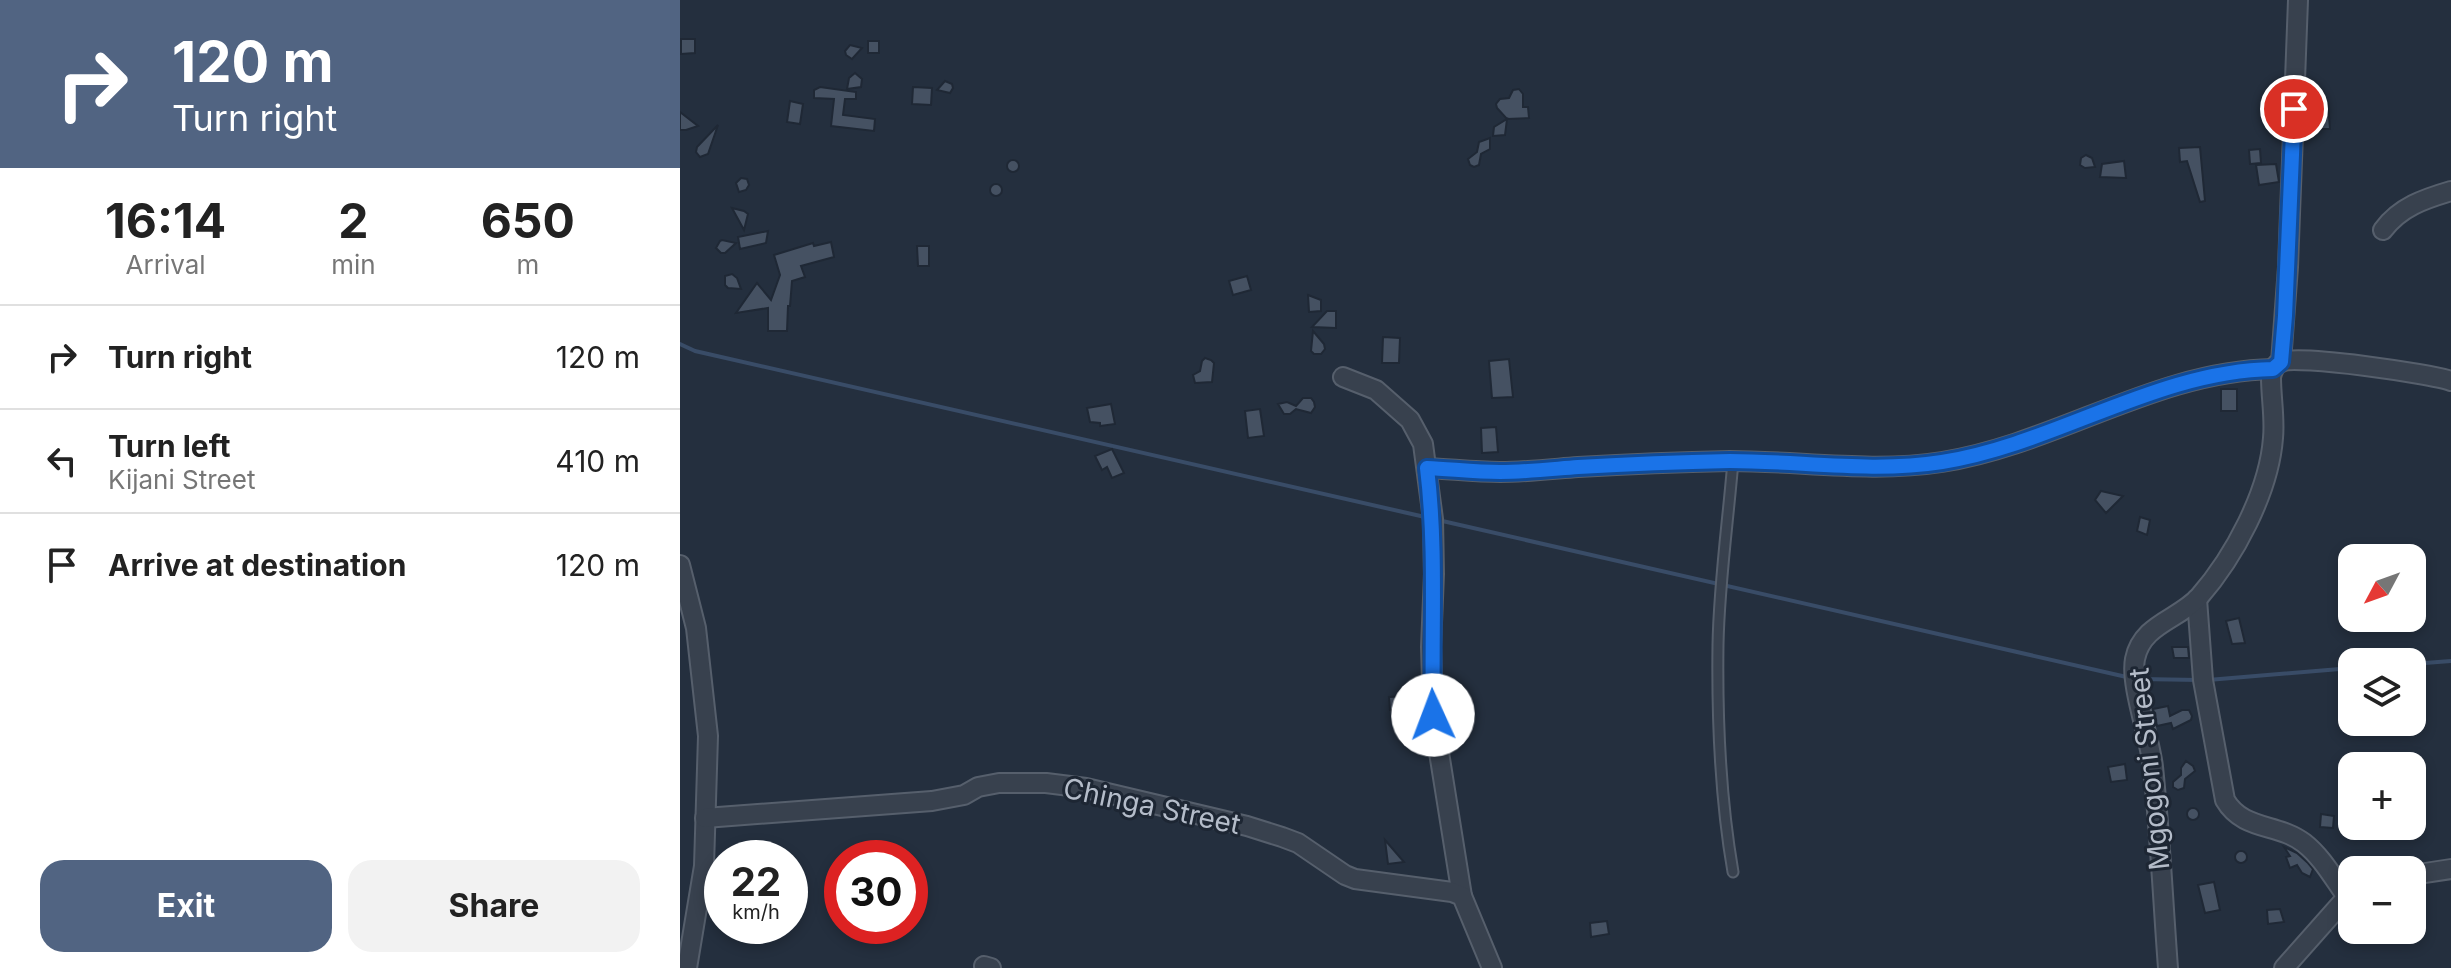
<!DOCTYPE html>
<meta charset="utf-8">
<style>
body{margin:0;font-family:Inter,sans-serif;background:#f2f2f2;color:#222;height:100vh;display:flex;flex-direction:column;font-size:30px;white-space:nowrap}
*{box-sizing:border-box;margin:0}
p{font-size:26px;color:#767676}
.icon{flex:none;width:44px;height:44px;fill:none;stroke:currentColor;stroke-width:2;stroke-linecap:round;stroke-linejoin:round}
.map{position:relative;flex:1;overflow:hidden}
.drawer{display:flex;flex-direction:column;background:#fff;width:680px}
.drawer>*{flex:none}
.guide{background:#516482;color:#fff;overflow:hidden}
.needle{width:52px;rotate:229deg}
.controls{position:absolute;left:1658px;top:544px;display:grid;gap:16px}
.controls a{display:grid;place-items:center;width:88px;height:88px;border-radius:16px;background:#fff;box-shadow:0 4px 12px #0003;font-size:40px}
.speed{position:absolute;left:24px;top:840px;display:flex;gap:16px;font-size:40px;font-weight:700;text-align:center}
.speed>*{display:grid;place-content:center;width:104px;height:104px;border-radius:50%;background:#fff;box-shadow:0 4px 12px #0003;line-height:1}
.speed small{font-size:20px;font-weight:400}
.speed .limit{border:12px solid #d22;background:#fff;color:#111}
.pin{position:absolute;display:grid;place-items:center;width:68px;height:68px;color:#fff;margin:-34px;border:4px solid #fff;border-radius:50%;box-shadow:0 2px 8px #0007}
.me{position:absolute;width:88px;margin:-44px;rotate:358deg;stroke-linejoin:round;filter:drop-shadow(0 0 6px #0008)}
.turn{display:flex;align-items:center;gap:28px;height:168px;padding:0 40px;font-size:36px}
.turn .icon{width:104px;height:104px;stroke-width:2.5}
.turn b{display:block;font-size:56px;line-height:68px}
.eta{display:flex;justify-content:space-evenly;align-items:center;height:136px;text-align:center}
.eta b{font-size:48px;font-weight:700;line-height:56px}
.primary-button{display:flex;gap:16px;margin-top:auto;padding:16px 40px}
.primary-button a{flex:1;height:92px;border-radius:24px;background:#516482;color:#fff;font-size:32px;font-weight:700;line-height:92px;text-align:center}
.primary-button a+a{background:#f2f2f2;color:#222}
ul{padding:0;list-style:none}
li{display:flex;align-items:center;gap:24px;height:104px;padding:0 40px;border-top:2px solid #e0e0e0}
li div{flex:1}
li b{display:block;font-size:30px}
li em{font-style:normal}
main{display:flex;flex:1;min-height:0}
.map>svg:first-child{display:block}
</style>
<main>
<section class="drawer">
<div class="guide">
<div class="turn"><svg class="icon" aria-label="right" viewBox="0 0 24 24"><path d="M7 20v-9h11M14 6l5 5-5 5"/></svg><div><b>120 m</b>Turn right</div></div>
</div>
<div class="eta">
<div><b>16:14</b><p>Arrival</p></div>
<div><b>2</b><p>min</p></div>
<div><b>650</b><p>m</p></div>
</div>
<ul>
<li><svg class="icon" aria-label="right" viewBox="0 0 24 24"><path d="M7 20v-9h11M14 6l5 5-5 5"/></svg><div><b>Turn right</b></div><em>120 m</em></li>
<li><svg class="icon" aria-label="left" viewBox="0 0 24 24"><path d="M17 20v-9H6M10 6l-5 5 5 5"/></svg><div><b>Turn left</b><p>Kijani Street</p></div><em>410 m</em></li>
<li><svg class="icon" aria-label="arrive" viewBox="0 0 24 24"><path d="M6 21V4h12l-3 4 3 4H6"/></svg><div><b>Arrive at destination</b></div><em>120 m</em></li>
</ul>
<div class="primary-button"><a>Exit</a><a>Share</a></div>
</section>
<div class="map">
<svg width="1771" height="968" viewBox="0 0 1771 968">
<rect width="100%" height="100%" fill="#242f3e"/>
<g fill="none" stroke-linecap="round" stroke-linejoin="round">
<g stroke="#394c67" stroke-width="4">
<polyline points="0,344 15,351 745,517"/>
<polyline points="758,520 1451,678"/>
<polyline points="1732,664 1771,661"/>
<polyline points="1460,679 1519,680"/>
<polyline points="1528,680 1672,668"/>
</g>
</g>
<g fill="#455162" stroke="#1f2835" stroke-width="2">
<polygon points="1,39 15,39 15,53 1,54"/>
<rect x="188" y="41" width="11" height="12"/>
<polygon points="170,45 182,48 172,59 166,55 165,51"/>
<polygon points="175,73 182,79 181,87 167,89 169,78"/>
<polygon points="265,81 272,84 273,88 270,93 257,90"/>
<polygon points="140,87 176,92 176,99 165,99 163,115 195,119 194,131 151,126 154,99 134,98 134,90"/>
<polygon points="233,87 252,88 251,105 232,104"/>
<polygon points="839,89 843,94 843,107 848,107 849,118 827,119 817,108 816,104 820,99 829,98 833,90"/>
<polygon points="110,101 123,104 120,124 107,122"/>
<polygon points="1648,103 1650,129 1639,129 1638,119 1628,121 1626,106"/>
<polygon points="0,112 18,126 6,130 0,130"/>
<polygon points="827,119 825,135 813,136 814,127"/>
<polygon points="38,125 28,154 20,157 16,152 17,147"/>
<polygon points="810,138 810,149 801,154 799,165 794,167 790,165 788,159 797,152 799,142"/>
<polygon points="1520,147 1525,201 1520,202 1507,161 1500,162 1499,148"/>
<polygon points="1580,149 1581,163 1570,164 1569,150"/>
<polygon points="1406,155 1412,158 1415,167 1405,168 1400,165 1401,158"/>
<circle cx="333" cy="166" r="6"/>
<polygon points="1444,161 1446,178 1420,177 1422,164"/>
<polygon points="1596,164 1599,182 1579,185 1576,165"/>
<polygon points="61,178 67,179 69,185 66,190 59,192 56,183"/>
<circle cx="316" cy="190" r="6"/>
<polygon points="52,208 64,211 68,214 64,230"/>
<polygon points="88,231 86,243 60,249 58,237"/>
<polygon points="40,241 42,240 56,243 45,253 41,253 36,248"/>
<polygon points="151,242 154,257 121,266 125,277 112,281 110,306 108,306 107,331 88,331 88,308 56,313 77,283 91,300 100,275 94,255 133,243 134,246"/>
<polygon points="237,246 249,246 249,266 238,266"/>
<polygon points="52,274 57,278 61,289 48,288 45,285 45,276"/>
<polygon points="567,276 571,290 553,295 549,281"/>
<polygon points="628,295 641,300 641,311 629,312"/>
<polygon points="647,311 656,311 656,328 632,327"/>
<polygon points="633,331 644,344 645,349 641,354 634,354 631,351"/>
<polygon points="703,337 720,338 719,363 702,363"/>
<polygon points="525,358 531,360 534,363 532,382 515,383 513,375 520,371 522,361"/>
<polygon points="829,359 833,397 812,398 809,361"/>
<rect x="1541" y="389" width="16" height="22"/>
<polygon points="623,398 631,398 634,402 635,407 631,413 616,409 610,414 604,414 598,404 607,402 616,406"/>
<polygon points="431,404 435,424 420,426 420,423 410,422 407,408"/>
<polygon points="580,409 584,436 568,438 565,411"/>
<polygon points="816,427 818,452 802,453 801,428"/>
<polygon points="432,449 444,473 432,478 427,467 422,470 415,456"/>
<polygon points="1421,491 1443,496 1426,513 1415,500"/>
<polygon points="1460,517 1470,520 1467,535 1457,531"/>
<polygon points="1559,618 1565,643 1552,644 1546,621"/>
<polygon points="1492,647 1508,647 1509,658 1494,658"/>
<polygon points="727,696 729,708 710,710 709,697"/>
<polygon points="1488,706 1490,716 1502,710 1509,710 1512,716 1511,720 1493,729 1491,723 1477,726 1473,709"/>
<polygon points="1506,761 1513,766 1515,771 1505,779 1504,788 1498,790 1493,787 1493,782 1501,775 1501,768"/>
<polygon points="1445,764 1447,780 1431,782 1428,767"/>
<circle cx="1513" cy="814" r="6"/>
<polygon points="1641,814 1654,816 1653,828 1640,827"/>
<polygon points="705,840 724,862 708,864"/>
<polygon points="1604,847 1617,853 1628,863 1633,869 1630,877 1622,873 1617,865 1610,868 1606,857 1610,856"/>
<circle cx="1561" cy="857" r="6"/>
<polygon points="1534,882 1540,910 1525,913 1518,885"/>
<polygon points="1600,909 1604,922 1588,924 1587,910"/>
<polygon points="927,921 929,934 911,937 910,923"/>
</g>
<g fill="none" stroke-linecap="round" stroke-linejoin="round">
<defs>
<path id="lane" d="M1053,461C1048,522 1039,584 1038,645C1037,721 1040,797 1053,872"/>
<g id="street">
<path d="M1703,230C1720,207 1744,199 1771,191"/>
<polyline points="1601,362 1608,267 1618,0"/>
<polyline points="663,377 696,390 730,420 743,444 753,519 754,574 751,647 753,715 782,896"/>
<path d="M747,468C771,469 795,472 820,472C846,472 872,469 898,467C949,464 999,462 1050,461C1120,461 1192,473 1262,462C1376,444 1476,371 1593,369"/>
<polyline points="0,565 16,628 28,736 24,866 7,968"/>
<path d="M1517,599L1523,680L1545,800C1563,831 1598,823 1624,843C1642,857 1654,879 1667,897"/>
<polyline points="25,818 252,801 284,795 298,787 319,783 366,783 406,788 567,826 602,837 618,843 665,875 675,879 772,892 782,896 812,968"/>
<polyline points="1732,875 1771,869"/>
<polyline points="304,966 311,968"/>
<path d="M1488,968C1483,901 1480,834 1473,767C1470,738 1450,685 1455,659C1462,624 1498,620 1519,597C1554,557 1589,492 1593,438C1595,418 1591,398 1591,377C1592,372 1595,364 1601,362C1616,354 1751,374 1771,381"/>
<polyline points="1604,968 1667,897 1672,895"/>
</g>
</defs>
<use href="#lane" stroke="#565f6c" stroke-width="13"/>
<use href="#street" stroke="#565f6c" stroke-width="22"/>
<use href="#lane" stroke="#38414e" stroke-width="9"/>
<use href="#street" stroke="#38414e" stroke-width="18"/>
</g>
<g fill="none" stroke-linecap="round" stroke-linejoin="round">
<defs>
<path id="route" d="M753,715C751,632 757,551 747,468C771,469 795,472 820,472C846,472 872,469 898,467C949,464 999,462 1050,461C1120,461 1192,473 1262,462C1376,444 1476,371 1593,369L1601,362L1605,316L1614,109"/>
</defs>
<use href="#route" stroke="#114b97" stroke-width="20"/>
<use href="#route" stroke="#1a73e8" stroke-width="14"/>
</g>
<g text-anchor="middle" stroke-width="6" stroke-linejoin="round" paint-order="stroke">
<g font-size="28" fill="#b4bcc9" stroke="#1d2633">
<text transform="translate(1469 769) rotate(-96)" y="10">Mgogoni Street</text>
<text transform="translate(472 806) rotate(12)" y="10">Chinga Street</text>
</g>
</g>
</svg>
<div class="controls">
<a><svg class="needle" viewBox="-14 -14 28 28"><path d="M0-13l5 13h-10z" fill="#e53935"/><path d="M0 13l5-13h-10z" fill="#767676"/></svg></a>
<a><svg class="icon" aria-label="layers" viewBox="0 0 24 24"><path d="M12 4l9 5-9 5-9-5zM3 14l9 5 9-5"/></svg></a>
<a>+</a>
<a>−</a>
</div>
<div class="speed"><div>22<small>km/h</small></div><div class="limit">30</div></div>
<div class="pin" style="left:1614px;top:109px;background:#d93025"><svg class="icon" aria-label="arrive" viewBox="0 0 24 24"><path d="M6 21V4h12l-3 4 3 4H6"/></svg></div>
<svg class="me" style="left:753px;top:715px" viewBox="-20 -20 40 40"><circle r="19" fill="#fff"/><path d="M0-13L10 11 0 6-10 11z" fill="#1a73e8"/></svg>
</div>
</main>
